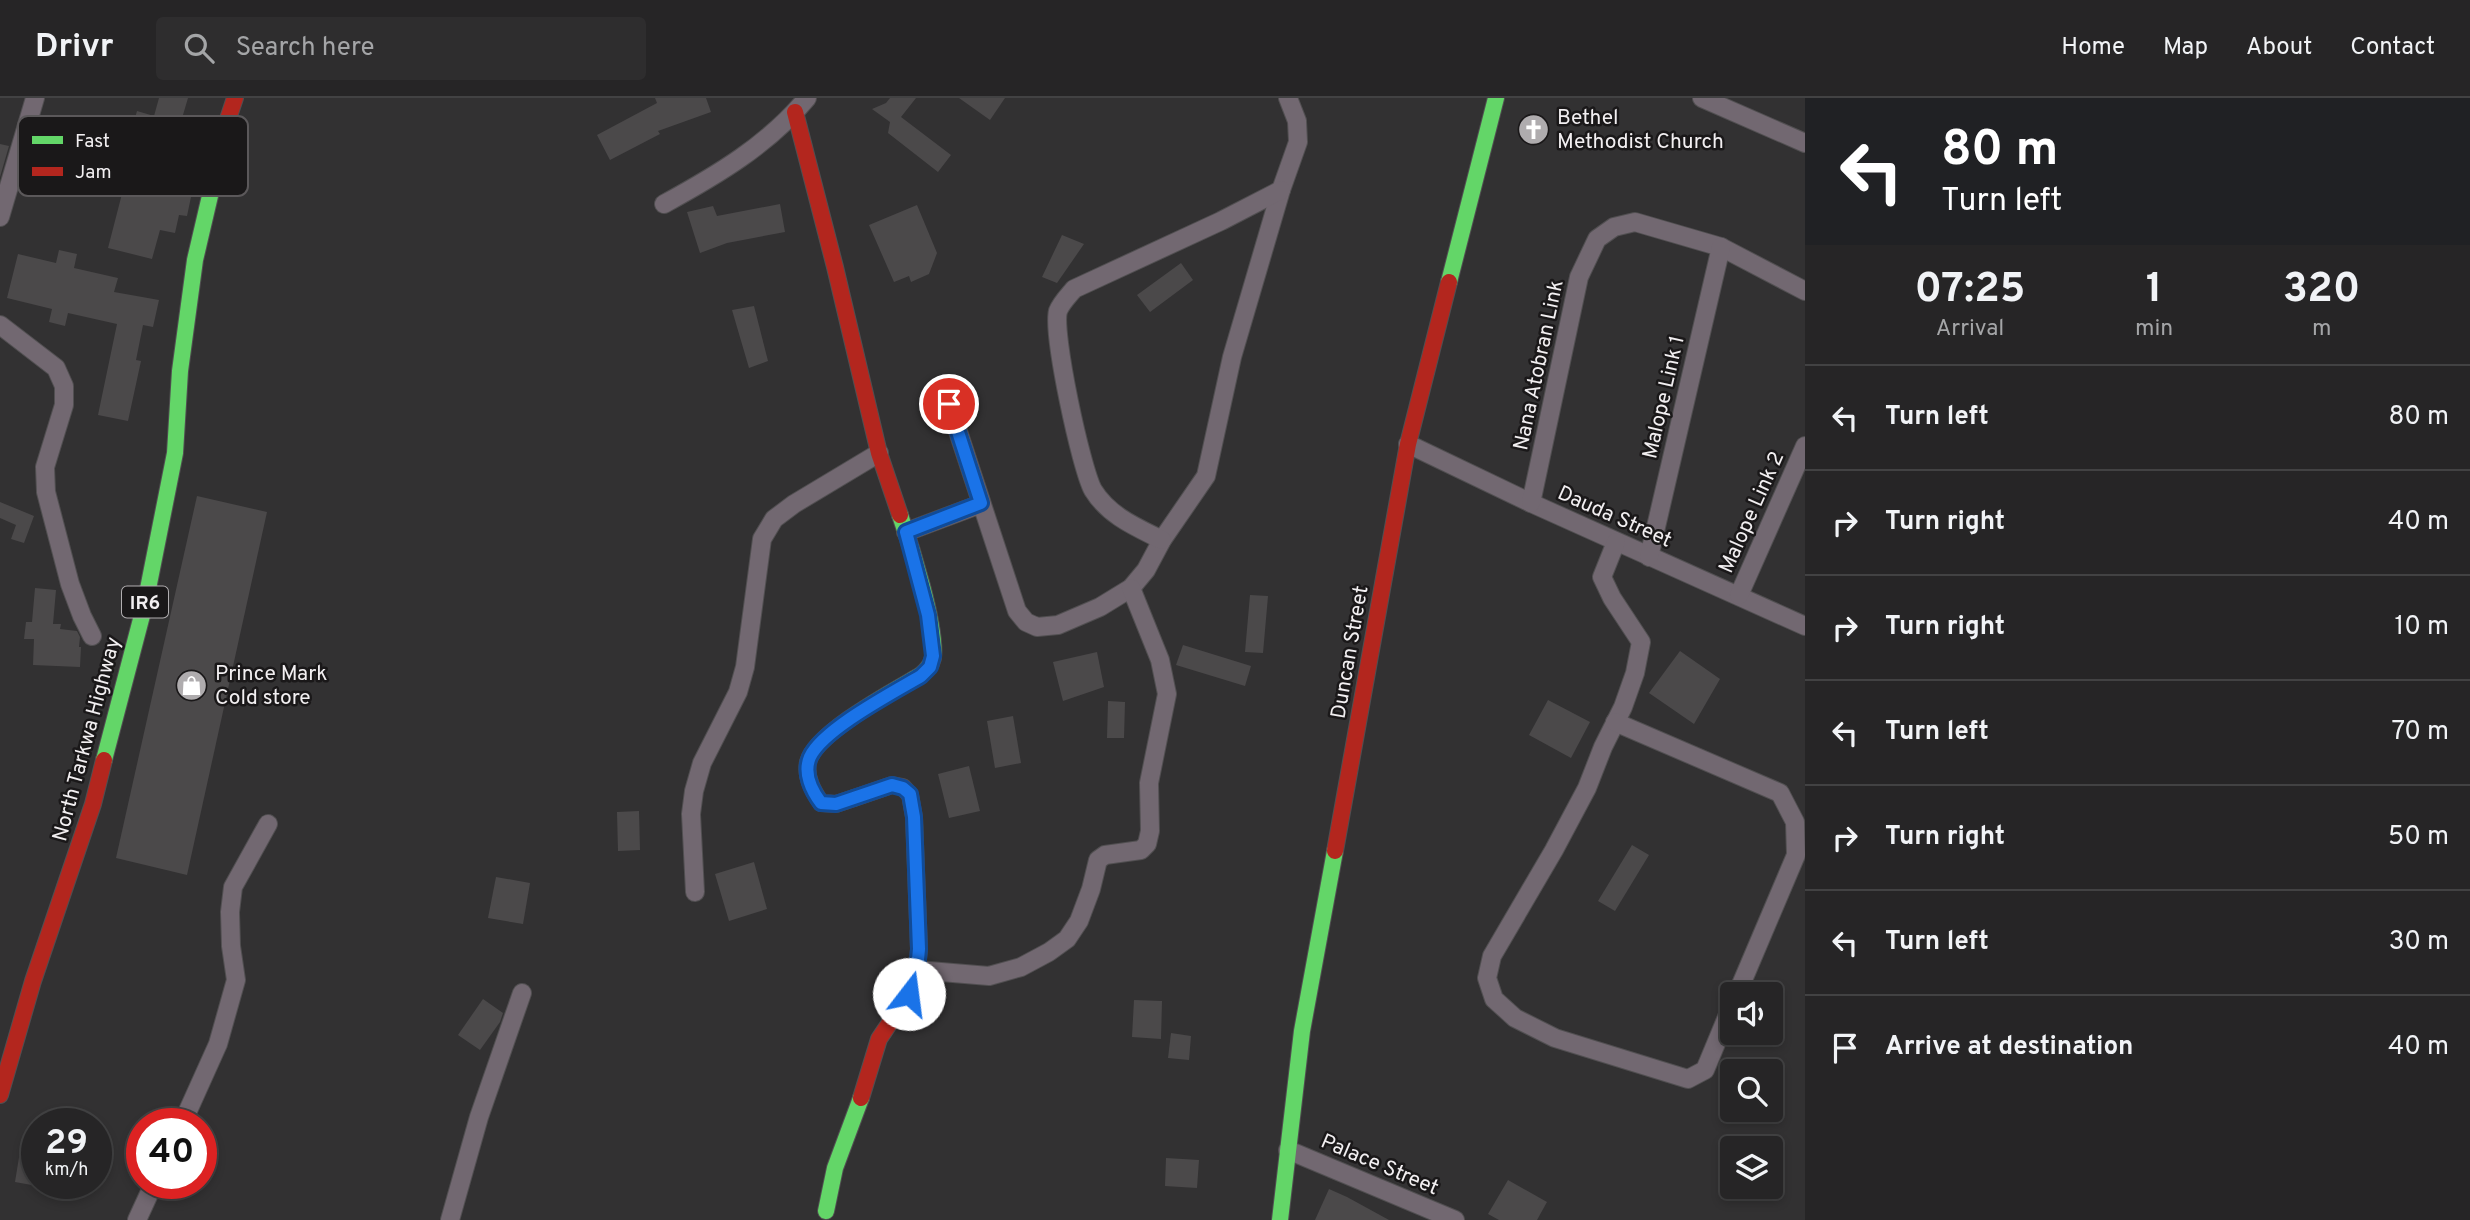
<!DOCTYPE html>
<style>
body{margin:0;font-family:Overpass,sans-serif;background:#2e2d2e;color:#f1f3f6;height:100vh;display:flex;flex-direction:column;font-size:26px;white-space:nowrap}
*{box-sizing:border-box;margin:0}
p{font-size:23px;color:#a4a5a7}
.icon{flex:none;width:38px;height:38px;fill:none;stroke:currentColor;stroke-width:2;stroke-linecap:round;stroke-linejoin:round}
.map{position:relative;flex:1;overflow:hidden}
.drawer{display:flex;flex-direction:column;background:#262526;width:665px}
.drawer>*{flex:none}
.banner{background:#202124;color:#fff;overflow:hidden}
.fabs{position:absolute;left:1720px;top:884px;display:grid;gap:14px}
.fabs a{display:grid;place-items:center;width:63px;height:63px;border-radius:7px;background:#262526;box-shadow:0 4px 10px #0003,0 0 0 2px #424243;font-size:35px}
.speed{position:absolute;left:21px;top:1010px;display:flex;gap:14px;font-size:35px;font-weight:700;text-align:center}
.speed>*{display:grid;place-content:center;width:91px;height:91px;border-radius:50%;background:#262526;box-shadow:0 4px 10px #0003,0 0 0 2px #424243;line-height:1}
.speed small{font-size:18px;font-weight:400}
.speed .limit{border:10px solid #d22;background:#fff;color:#111}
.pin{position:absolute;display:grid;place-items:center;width:60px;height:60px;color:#fff;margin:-30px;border:4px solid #fff;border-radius:50%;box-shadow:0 2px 7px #0007}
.me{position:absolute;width:77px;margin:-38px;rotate:15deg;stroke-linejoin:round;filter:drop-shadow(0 0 5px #0008)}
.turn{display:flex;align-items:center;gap:24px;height:147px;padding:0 21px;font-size:32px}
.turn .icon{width:91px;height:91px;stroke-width:2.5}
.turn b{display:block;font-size:49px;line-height:60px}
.eta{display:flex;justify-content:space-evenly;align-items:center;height:119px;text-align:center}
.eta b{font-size:42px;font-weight:700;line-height:49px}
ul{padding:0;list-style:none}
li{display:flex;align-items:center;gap:21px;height:105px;padding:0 21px;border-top:2px solid #424243}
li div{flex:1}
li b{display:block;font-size:26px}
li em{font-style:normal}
header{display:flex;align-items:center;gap:42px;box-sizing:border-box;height:98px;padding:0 35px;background:#262526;border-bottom:2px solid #424243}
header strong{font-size:33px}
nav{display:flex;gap:38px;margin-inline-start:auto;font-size:24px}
.search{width:490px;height:63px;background:#2e2d2e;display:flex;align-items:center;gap:18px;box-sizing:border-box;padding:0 24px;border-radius:7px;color:#a4a5a7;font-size:26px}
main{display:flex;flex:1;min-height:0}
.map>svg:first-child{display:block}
</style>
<header>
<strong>Drivr</strong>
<div class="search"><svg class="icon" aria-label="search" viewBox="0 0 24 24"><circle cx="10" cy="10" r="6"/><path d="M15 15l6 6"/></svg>Search here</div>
<nav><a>Home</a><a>Map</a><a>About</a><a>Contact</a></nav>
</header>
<main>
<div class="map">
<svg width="1805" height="1122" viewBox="0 0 1805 1122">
<rect width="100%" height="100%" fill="#323132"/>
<g fill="#4b494a">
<polygon points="159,0 188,0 164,81 172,83 169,95 191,99 187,118 179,117 175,135 160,132 152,161 108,150 132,57 125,55 137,13 154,18"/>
<polygon points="655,0 706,0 711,14 658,33 660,36 610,62 597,37 657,5"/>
<polygon points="890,0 916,0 901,19 951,57 938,74 888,35 890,24 872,11 886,5"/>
<polygon points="959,0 1005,0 990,22"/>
<polygon points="0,46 9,48 0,79"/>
<polygon points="780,106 785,134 727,145 700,155 687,114 713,108 717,118"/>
<polygon points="917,107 937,155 929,176 911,184 909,178 894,184 869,127"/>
<polygon points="1062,137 1084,146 1057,185 1042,179"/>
<polygon points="59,152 77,156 74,170 118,180 114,194 159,202 153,229 143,227 136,262 141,263 128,323 98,317 117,226 68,215 65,228 49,224 52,211 7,200 18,156 56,165"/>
<polygon points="1181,165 1193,182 1150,214 1137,197"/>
<polygon points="754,208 768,263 749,270 732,212"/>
<polygon points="197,398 267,414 187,777 116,760"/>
<polygon points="0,404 34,418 24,445 11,441 16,427 0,420"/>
<polygon points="35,490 56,492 53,526 61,526 60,531 77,533 80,539 79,549 81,549 80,569 33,567 34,541 24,541 26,524 32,524"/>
<polygon points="1250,497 1268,498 1263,555 1245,554"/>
<polygon points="1183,547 1251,568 1245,588 1176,567"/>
<polygon points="1680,553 1720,581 1694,626 1649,595"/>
<polygon points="1097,554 1104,589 1063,603 1053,564"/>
<polygon points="1548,602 1590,624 1571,660 1529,637"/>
<polygon points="1108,603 1125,604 1124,640 1107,640"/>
<polygon points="1013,618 1021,665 995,670 987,623"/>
<polygon points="969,668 980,713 949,720 938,676"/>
<polygon points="639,713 640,752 618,753 617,714"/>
<polygon points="1632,747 1649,757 1615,813 1598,803"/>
<polygon points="754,764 767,811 729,823 715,776"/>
<polygon points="496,779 530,785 523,826 488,820"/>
<polygon points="483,901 503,915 500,924 480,952 458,937"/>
<polygon points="1134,902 1162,903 1161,941 1132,939"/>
<polygon points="1171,935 1191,938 1189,962 1168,960"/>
<polygon points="22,1041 37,1043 37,1088 15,1084"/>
<polygon points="1166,1060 1199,1062 1197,1090 1165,1088"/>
<polygon points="1508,1082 1547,1104 1537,1122 1499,1122 1488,1116"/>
<polygon points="1329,1091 1347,1099 1389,1122 1315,1122"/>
</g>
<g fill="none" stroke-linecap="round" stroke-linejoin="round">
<defs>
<g id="street">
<polyline points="1702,0 1805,45"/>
<path d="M664,106C717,77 768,47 807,0"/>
<polyline points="0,119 35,0"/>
<polyline points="0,227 56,270 64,288 64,307 45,369 46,394 70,486 82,518 92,538"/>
<polyline points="949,306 1017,513 1026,524 1037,529 1058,527 1100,509 1131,490 1146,472 1162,442 1206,378 1232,259 1281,92 1298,44 1297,23 1288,0"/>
<polyline points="1408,346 1531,405 1805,528"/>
<polyline points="1531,405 1579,179 1597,141 1614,129 1635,124 1721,149 1805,193"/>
<polyline points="906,434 981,406"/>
<path d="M1162,442C1136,429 1109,418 1093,392C1081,370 1052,235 1058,213C1061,205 1069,197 1074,191L1221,123L1281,92"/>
<polyline points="1616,444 1602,479 1612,500 1641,544 1635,575 1623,609 1603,649 1587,690 1554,752 1492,858 1487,880 1494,901 1515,920 1555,940 1688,981 1705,972 1732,907"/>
<polyline points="1649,459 1721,149"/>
<polyline points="1739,497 1805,348"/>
<polyline points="1615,624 1780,695 1795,724 1796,757 1737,896"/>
<polyline points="695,794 691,716 694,693 702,665 738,594 745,569 762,441 774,421 794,406 879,355"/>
<polyline points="917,872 989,878 1021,869 1049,854 1067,841 1079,823 1091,791 1098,762 1105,757 1141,752 1147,746 1150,733 1149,685 1167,596 1160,562 1131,490"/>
<polyline points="182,1026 218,946 236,882 231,848 230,814 233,789 268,726"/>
<polyline points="1288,1052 1455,1122"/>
<polyline points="137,1122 154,1085"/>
<polyline points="450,1122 479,1019 522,895"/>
</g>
<g id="fast">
<polyline points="1449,184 1496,0"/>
<polyline points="104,662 145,506 175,355 180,273 195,162 213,85"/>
<path d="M854,700L836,706L821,705C813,693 805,679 808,664C816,634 894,593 921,577C927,572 931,568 933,560C937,529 911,448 900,417"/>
<polyline points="826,1113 835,1070 861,1000"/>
<polyline points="1280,1122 1302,933 1335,753"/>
</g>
<g id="jam">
<polyline points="795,14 835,169 879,355 900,417"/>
<polyline points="213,85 225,30 235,0"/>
<polyline points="854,700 892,687 903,689 910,697 914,719 919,851 917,872 909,896 879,941 861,1000"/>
<polyline points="1335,753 1408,346 1449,184"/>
<polyline points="0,997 33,883 93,706 104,662"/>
</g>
</defs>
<use href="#street" stroke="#514f51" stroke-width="20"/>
<use href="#fast" stroke="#514f51" stroke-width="18"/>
<use href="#jam" stroke="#514f51" stroke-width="18"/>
<use href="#street" stroke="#726871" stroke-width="18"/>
<use href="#fast" stroke="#63d668" stroke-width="16"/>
<use href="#jam" stroke="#b3261e" stroke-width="16"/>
</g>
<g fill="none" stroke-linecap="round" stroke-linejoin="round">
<defs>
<path id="route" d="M909,896L917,872L919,851L914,719L910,696L903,690L892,687L836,706L821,705C812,693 803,675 810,659C823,631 894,594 921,578L930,569L933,558L928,517L906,434L981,405L949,306"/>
</defs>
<use href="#route" stroke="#114b97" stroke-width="18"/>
<use href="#route" stroke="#1a73e8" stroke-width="12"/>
</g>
<defs>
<symbol id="church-disc" viewBox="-11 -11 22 22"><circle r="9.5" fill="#afacae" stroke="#1a1819"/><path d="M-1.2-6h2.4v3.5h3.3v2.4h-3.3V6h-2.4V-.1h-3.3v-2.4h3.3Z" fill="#fff"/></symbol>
<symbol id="shop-disc" viewBox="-11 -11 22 22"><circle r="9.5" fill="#afacae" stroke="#1a1819"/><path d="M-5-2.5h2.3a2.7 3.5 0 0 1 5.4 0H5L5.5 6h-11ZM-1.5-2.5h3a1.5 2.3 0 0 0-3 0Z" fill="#fff"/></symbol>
</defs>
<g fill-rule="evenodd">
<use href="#church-disc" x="1516" y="14" width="35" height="35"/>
<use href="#shop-disc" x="174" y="570" width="35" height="35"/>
</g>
<g text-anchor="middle" stroke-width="5" stroke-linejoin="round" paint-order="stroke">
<rect fill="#1a1819" stroke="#b1aeb0" stroke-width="2" x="122" y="488.5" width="46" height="31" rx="5"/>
<g font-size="19" font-weight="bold" fill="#f2eff1">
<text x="145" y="511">IR6</text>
</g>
<g font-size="21" fill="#f2eff1" stroke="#1a1819" text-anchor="start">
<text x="1557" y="26">Bethel<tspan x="1557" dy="24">Methodist Church</tspan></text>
<text x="215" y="582">Prince Mark<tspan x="215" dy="24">Cold store</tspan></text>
</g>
<g font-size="21" fill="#f2eff1" stroke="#1a1819">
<text transform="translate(1538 267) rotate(-78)" y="7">Nana Atobran Link</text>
<text transform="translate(1663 299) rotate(-77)" y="7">Malope Link 1</text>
<text transform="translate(1751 414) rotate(-66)" y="7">Malope Link 2</text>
<text transform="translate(1615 418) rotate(24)" y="7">Dauda Street</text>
<text transform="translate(1349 554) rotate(-80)" y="7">Duncan Street</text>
<text transform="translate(86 641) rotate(-75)" y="7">North Tarkwa Highway</text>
<text transform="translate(1380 1066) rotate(23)" y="7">Palace Street</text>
</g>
</g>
<rect x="18" y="18" width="230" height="80" rx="10" fill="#1a1819" stroke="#5b585a" stroke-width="2"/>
<rect x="32" y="38" width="31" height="8" fill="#63d668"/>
<rect x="32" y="69" width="31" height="9" fill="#b3261e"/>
<g font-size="19" fill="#f2eff1">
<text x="75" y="49">Fast</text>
<text x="75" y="80">Jam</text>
</g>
</svg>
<div class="fabs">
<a><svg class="icon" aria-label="sound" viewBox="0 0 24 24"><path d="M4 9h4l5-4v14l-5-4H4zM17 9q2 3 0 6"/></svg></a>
<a><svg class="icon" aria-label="search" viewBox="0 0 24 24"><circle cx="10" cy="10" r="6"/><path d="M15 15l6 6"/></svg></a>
<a><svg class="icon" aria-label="layers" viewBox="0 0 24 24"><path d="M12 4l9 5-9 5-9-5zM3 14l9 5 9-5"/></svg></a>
</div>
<div class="speed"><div>29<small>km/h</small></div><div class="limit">40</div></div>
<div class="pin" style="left:949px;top:306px;background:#d93025"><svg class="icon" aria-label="arrive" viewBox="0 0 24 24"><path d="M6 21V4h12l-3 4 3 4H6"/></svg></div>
<svg class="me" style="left:909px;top:896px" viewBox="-20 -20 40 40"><circle r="19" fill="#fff"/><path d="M0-13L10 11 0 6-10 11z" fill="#1a73e8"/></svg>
</div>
<section class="drawer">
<div class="banner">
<div class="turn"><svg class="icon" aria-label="left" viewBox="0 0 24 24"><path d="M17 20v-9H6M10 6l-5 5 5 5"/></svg><div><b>80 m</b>Turn left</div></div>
</div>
<div class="eta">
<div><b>07:25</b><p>Arrival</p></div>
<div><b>1</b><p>min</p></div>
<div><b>320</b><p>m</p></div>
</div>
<ul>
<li><svg class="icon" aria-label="left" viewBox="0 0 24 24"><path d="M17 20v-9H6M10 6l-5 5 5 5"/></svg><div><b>Turn left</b></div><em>80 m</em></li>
<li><svg class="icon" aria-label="right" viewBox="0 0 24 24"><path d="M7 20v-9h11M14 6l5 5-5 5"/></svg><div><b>Turn right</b></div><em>40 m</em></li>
<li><svg class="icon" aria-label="right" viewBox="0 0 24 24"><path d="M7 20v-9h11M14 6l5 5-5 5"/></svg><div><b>Turn right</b></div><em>10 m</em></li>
<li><svg class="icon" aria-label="left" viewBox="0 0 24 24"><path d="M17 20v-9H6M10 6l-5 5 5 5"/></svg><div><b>Turn left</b></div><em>70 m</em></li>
<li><svg class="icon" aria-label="right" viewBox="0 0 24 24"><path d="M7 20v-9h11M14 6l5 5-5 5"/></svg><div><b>Turn right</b></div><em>50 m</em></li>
<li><svg class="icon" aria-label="left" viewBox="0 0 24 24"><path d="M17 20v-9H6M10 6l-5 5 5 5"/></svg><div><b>Turn left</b></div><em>30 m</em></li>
<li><svg class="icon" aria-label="arrive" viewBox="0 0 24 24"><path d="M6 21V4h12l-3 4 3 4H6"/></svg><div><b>Arrive at destination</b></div><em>40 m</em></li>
</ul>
</section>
</main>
